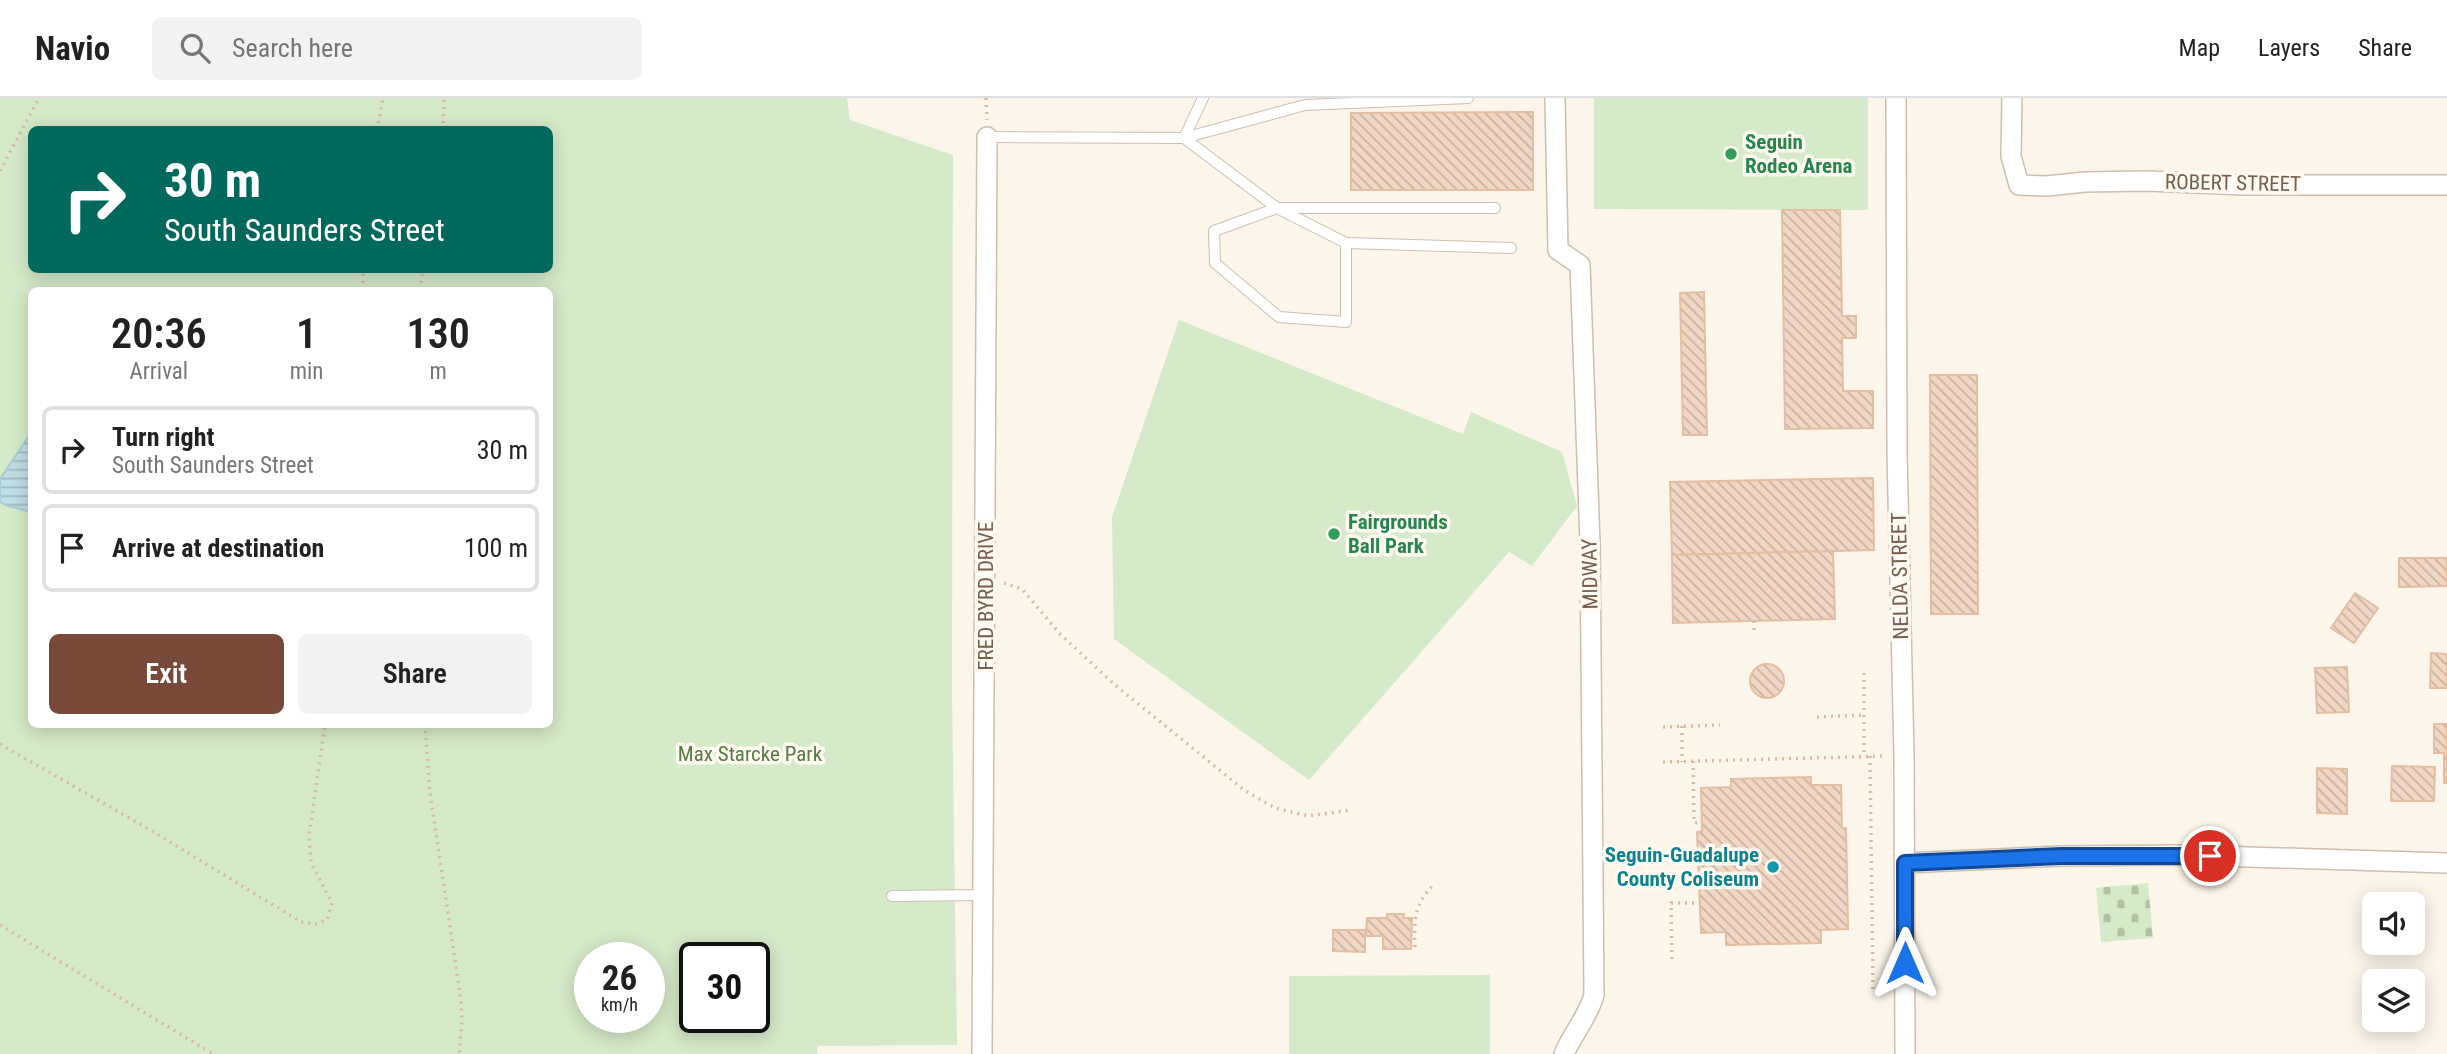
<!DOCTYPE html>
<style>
body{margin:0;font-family:"Roboto Condensed",sans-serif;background:#f2f2f2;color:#222;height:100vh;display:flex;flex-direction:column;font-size:26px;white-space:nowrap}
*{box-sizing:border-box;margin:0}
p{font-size:23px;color:#767676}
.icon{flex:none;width:38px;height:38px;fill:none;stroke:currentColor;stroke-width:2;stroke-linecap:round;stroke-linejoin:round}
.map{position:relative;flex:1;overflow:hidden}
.drawer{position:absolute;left:28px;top:189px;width:525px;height:441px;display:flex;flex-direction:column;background:#fff;border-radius:10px;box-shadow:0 4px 18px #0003}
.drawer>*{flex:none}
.top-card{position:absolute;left:28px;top:28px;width:525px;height:147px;border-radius:10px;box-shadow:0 4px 18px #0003;background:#00695c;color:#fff;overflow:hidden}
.controls{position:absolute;left:2362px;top:794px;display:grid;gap:14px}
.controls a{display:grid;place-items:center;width:63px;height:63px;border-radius:10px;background:#fff;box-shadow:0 4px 18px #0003;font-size:35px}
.speed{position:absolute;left:574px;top:844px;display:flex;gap:14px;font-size:35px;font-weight:700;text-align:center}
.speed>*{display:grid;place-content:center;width:91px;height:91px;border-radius:50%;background:#fff;box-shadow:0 4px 18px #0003;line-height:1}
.speed small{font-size:18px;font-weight:400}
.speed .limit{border:4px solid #111;border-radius:10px;background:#fff;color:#111}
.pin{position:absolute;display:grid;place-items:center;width:60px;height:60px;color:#fff;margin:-30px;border:4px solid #fff;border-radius:50%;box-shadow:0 2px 7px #0007}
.me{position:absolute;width:77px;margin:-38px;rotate:0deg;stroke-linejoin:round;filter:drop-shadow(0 0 5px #0008)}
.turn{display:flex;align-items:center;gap:24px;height:147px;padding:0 21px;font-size:32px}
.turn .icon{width:91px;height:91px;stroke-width:2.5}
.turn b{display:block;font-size:49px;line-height:60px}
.eta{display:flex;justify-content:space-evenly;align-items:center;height:119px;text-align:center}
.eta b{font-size:42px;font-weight:600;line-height:49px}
.button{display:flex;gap:14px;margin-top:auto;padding:14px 21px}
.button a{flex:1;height:80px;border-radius:10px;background:#784938;color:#fff;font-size:28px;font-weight:600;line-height:80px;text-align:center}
.button a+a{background:#f2f2f2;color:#222}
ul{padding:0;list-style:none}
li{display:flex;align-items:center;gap:21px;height:88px;margin:0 14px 10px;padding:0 7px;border:4px solid #e0e0e0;border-radius:10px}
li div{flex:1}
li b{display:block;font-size:26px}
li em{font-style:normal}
header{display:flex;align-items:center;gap:42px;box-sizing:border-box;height:98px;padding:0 35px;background:#fff;border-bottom:2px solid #e0e0e0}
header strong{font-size:33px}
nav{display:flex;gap:38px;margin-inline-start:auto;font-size:24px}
.search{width:490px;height:63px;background:#f2f2f2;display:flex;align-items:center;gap:18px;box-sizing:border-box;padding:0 24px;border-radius:10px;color:#767676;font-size:26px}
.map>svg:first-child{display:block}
</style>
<header>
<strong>Navio</strong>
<div class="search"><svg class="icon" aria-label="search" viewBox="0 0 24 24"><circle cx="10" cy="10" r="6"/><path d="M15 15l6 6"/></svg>Search here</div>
<nav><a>Map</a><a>Layers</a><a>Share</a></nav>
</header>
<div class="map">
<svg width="2447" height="956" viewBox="0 0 2447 956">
<defs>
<pattern id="cemetery-stones" width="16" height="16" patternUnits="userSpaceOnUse" patternTransform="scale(1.75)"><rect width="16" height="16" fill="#d5eac8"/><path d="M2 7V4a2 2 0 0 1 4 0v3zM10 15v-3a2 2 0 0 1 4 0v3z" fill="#b2c1a5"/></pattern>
<pattern id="water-rules" width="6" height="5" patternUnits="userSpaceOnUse" patternTransform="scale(1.75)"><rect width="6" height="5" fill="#bfdfe6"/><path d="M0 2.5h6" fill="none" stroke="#a0b8bd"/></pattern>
<pattern id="building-back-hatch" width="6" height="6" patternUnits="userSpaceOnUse" patternTransform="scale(1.75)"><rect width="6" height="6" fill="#f1d6c3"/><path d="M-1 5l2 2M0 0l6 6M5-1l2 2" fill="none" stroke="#c8b1a1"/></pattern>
</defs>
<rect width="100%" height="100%" fill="#fcf6ea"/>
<polygon fill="url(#cemetery-stones)" points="2148,785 2153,840 2101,844 2096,790"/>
<g fill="#d5eac8" fill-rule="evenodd">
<path d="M0,0H847L850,22L953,57L952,591L957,947L818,948L817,956H0ZM32,32H550V172H32ZM32,192H550V626H32ZM590,859H649V919H590ZM695,859H754V919H695Z"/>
<polygon points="1594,0 1868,0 1868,112 1594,111"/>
<polygon points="1179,222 1463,336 1471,314 1562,354 1577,408 1532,468 1509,454 1309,682 1114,541 1112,419"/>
<polygon points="1490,877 1490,956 1289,956 1289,878"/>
</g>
<polygon fill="url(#water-rules)" stroke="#a5ced8" stroke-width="2" points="31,331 31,414 8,408 0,404 0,381 29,338"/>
<g fill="url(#building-back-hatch)" stroke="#e3bea3" stroke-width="2">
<polygon points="1533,14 1533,92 1351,92 1351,15"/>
<polygon points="1782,112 1840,112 1842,218 1856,218 1856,240 1842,240 1843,293 1873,293 1873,330 1785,331"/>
<polygon points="1704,194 1707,337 1683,337 1680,195"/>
<polygon points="1930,277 1977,277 1978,516 1931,516"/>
<polygon points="1873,380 1874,452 1672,457 1670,384"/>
<polygon points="1833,453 1835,521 1673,525 1672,457"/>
<polygon points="2399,460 2447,460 2447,488 2399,489"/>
<polygon points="2355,495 2378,510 2354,545 2331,530"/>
<polygon points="2431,555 2447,556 2447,590 2430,590"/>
<circle cx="1767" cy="583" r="17"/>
<polygon points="2347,569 2349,614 2317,615 2315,570"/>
<polygon points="2434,626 2447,626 2447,685 2444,685 2444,655 2434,655"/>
<polygon points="2392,668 2435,669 2434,703 2391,703"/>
<polygon points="2317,670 2347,671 2347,716 2317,715"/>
<polygon points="1811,679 1811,687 1841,687 1842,730 1846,730 1848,831 1821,832 1821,845 1726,847 1726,834 1701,835 1697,734 1702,733 1701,690 1731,689 1731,681"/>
<polygon points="1387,816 1404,816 1403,820 1412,820 1411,851 1383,851 1383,838 1366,838 1367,820 1387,820"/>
<polygon points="1333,832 1365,832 1365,854 1333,853"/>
</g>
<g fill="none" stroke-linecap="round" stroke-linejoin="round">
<defs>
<g id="lane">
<polyline points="1203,0 1184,40 1277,110 1495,110"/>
<polyline points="987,39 1184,40 1305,7 1468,0"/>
<polygon points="1277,110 1346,145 1346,224 1279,219 1215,165 1214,133"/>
<polyline points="1346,145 1511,150"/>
<polyline points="892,798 984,797"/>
</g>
<g id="street">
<path d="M1555,0L1558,152L1580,167L1590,444L1594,897C1588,919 1573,935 1564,956"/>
<polyline points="1896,0 1897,354 1904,657 1905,956"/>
<polyline points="2012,0 2011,58 2019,87 2047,88 2085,84 2147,83 2244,87 2447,87"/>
<polyline points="1905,765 2061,758 2185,757 2447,765"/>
<polyline points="982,956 987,39"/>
</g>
</defs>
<use href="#lane" stroke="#cebeaf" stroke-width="12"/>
<use href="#street" stroke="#cebeaf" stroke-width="22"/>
<g stroke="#d7baa5" stroke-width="3.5" stroke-dasharray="2 5" stroke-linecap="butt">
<polyline points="986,0 987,22"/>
<polyline points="377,32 383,0"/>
<polyline points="443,32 444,0"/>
<polyline points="0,73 39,0"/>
<polyline points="363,192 363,172"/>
<polyline points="420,192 423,172"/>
<polyline points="1004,485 1022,491 1060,536 1115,587 1244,692 1275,710 1308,718 1351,712"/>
<polyline points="1754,523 1754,537"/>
<polyline points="1864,575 1864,658"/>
<polyline points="1817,619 1864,617"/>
<polyline points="425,626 430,695 461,902 462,923 459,956"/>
<polyline points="1682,628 1682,664"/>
<polyline points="1663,629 1720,627"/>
<polyline points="0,646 152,733 301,824 316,826 327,822 332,805 311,765 309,737 325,626"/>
<polyline points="1870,658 1873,891"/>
<polyline points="1693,663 1694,725 1701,724"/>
<polyline points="1663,664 1885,658"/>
<polyline points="0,827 213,956"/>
<path d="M1415,849C1414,820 1414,807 1435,785"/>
<polyline points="1672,861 1671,805 1700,805"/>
</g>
<use href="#lane" stroke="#fff" stroke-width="10"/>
<use href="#street" stroke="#fff" stroke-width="19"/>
</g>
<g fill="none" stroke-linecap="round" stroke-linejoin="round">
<defs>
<polyline id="route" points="1905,865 1905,765 2061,758 2210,758"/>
</defs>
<use href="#route" stroke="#114b97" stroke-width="18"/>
<use href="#route" stroke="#1a73e8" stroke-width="12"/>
</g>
<g fill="#2e9e5b" stroke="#fffaf1" stroke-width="2.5">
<circle cx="1731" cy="56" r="7"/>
<circle cx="1334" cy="436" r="7"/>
</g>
<circle fill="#0f9aa8" stroke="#fffaf1" stroke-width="2.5" cx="1773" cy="769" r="7"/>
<g text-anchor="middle" stroke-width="7" stroke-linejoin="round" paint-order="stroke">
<g font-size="21" font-weight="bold" fill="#27864d" stroke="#fffaf1" text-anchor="start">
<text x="1745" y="51">Seguin<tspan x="1745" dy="24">Rodeo Arena</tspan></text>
<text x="1348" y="431">Fairgrounds<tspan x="1348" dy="24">Ball Park</tspan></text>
</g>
<g font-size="21" fill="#775e4d" stroke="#fffaf1">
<text transform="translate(2233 85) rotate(1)" y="7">ROBERT STREET</text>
<text transform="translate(1590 476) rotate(-91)" y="7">MIDWAY</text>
<text transform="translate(1900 478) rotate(-91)" y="7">NELDA STREET</text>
<text transform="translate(986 498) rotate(-90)" y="7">FRED BYRD DRIVE</text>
</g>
<g font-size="21" fill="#547c45" stroke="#fffaf1">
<text x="750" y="663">Max Starcke Park</text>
</g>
<g font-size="21" font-weight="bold" fill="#0d838f" stroke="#fffaf1" text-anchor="end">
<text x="1759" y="764">Seguin-Guadalupe<tspan x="1759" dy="24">County Coliseum</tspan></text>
</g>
</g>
</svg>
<div class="controls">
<a><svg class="icon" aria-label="sound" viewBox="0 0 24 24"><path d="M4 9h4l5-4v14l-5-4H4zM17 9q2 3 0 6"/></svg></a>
<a><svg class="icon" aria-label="layers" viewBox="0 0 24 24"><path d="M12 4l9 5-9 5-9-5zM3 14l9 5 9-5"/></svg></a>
</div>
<div class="speed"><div>26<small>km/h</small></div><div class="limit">30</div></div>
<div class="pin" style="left:2210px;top:758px;background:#d93025"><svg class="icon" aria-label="arrive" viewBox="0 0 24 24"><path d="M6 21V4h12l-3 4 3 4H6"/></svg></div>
<svg class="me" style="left:1905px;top:865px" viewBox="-20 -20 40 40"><path d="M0-17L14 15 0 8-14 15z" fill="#1a73e8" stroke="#fff" stroke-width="4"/></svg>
<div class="top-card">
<div class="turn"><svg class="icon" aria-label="right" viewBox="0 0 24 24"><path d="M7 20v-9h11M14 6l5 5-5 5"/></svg><div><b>30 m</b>South Saunders Street</div></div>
</div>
<section class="drawer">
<div class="eta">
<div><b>20:36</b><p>Arrival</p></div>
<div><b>1</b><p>min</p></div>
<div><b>130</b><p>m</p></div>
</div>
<ul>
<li><svg class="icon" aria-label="right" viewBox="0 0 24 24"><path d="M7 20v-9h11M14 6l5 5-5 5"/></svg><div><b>Turn right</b><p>South Saunders Street</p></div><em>30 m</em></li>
<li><svg class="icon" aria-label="arrive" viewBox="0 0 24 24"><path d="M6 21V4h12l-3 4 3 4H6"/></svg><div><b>Arrive at destination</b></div><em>100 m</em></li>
</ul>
<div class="button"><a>Exit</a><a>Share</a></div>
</section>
</div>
